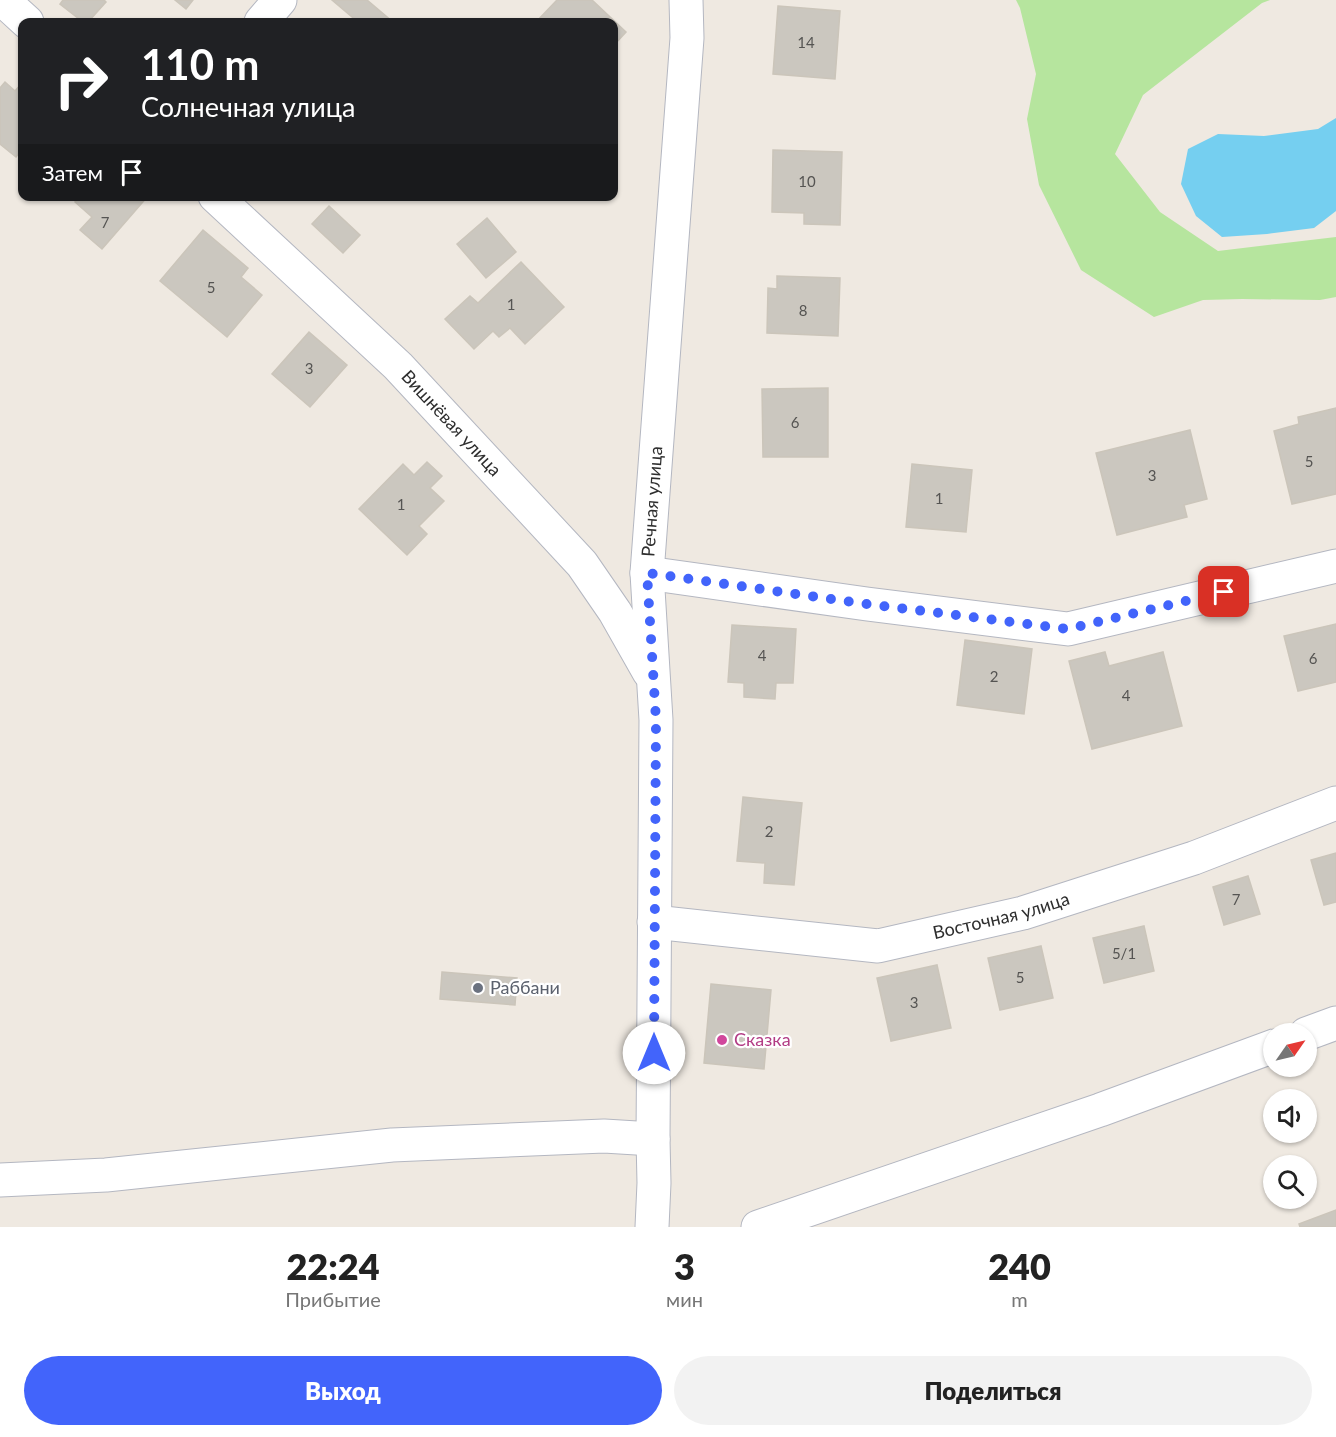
<!DOCTYPE html>
<html lang="ru">
<meta charset="utf-8">
<style>
body{margin:0;font-family:Lato,sans-serif;background:#f2f2f2;color:#222;height:100vh;display:flex;flex-direction:column;font-size:22px;white-space:nowrap}
*{box-sizing:border-box;margin:0}
p{font-size:20px;color:#767676}
.icon{flex:none;width:33px;height:33px;fill:none;stroke:currentColor;stroke-width:2;stroke-linecap:round;stroke-linejoin:round}
.map{position:relative;height:1227px;overflow:hidden}
.panel{display:flex;flex-direction:column;background:#fff;flex:1}
.panel>*{flex:none}
.top-card{position:absolute;left:18px;top:18px;width:600px;height:183px;border-radius:12px;box-shadow:0 2px 4px #0004;background:#202124;color:#fff;overflow:hidden}
.needle{width:39px;rotate:56deg}
.fabs{position:absolute;left:1263px;top:1023px;display:grid;gap:12px}
.fabs a{display:grid;place-items:center;width:54px;height:54px;border-radius:50%;background:#fff;box-shadow:0 2px 4px #0004;font-size:30px}
.pin{position:absolute;display:grid;place-items:center;width:51px;height:51px;color:#fff;margin:-26px;border-radius:12px;box-shadow:0 3px 9px #0006}
.me{position:absolute;width:66px;margin:-33px;rotate:0deg;stroke-linejoin:round;filter:drop-shadow(0 0 4px #0008)}
.turn{display:flex;align-items:center;gap:21px;height:126px;padding:0 24px;font-size:27px}
.turn .icon{width:78px;height:78px;stroke-width:2.5}
.turn b{display:block;font-size:42px;line-height:51px}
.then{display:flex;align-items:center;height:57px;padding:0 24px;background:#0003;gap:12px;font-size:22px}
.eta{display:flex;justify-content:space-evenly;align-items:center;height:102px;text-align:center}
.eta b{font-size:36px;font-weight:800;line-height:42px}
.primary-button{display:flex;gap:12px;margin-top:auto;padding:12px 24px}
.primary-button a{flex:1;height:69px;border-radius:36px;background:#4264fb;color:#fff;font-size:24px;font-weight:800;line-height:69px;text-align:center}
.primary-button a+a{background:#f2f2f2;color:#222}
.map>svg:first-child{display:block}
</style>
<div class="map">
<svg width="1336" height="1227" viewBox="0 0 1336 1227">
<rect width="100%" height="100%" fill="#efe9e1"/>
<polygon fill="#b6e59e" points="1016,0 1270,0 1262,3 1143,95 1115,154 1160,212 1218,251 1336,237 1336,297 1320,300 1242,299 1203,300 1154,317 1081,270 1039,185 1027,119 1036,74 1020,8"/>
<polygon fill="#75cff0" points="1336,118 1336,211 1314,228 1267,234 1222,237 1196,216 1181,184 1188,149 1218,134 1264,136 1318,129"/>
<g fill="#cbc7bf" stroke="#cbc5ba" stroke-width="1.5">
<polygon points="63,0 104,0 106,2 88,22 83,22 60,4"/>
<polygon points="175,0 193,0 186,9"/>
<polygon points="332,0 367,0 393,22 358,22"/>
<polygon points="557,0 592,0 626,32 614,45 614,22 536,22"/>
<polygon points="778,6 840,11 835,79 773,74"/>
<polygon points="5,82 15,91 22,83 22,149 16,157 0,144 0,88"/>
<polygon points="773,150 842,152 840,225 804,224 804,213 772,212"/>
<polygon points="80,196 148,196 102,249 80,230 92,217 75,202"/>
<polygon points="329,206 360,235 343,253 312,224"/>
<polygon points="487,218 516,252 486,278 457,244"/>
<polygon points="203,230 248,268 241,277 262,295 227,337 160,281"/>
<polygon points="521,262 564,307 525,344 510,328 499,337 493,331 474,349 445,319 470,296 478,303"/>
<polygon points="777,276 840,278 838,336 767,333 768,288 777,289"/>
<polygon points="309,332 347,365 310,407 272,374"/>
<polygon points="828,388 828,457 763,457 762,389"/>
<polygon points="1336,408 1336,494 1292,504 1274,431 1299,424 1298,417"/>
<polygon points="1190,430 1207,499 1184,505 1187,517 1117,535 1096,453"/>
<polygon points="427,462 442,476 430,488 444,501 419,526 427,534 407,555 359,509 403,464 414,475"/>
<polygon points="912,464 972,470 966,532 906,527"/>
<polygon points="1336,624 1336,682 1298,691 1284,636"/>
<polygon points="732,625 796,629 793,683 776,683 775,699 744,697 744,683 728,682"/>
<polygon points="965,640 1032,649 1024,714 957,705"/>
<polygon points="1105,652 1109,666 1163,652 1182,726 1092,749 1069,661"/>
<polygon points="743,797 802,803 794,885 764,883 765,863 737,861"/>
<polygon points="1336,853 1336,902 1324,905 1311,860"/>
<polygon points="1248,876 1260,914 1224,925 1213,887"/>
<polygon points="1144,926 1154,971 1104,983 1093,938"/>
<polygon points="1041,946 1053,998 1000,1010 988,958"/>
<polygon points="937,965 951,1028 891,1041 877,978"/>
<polygon points="442,972 517,978 515,1005 440,999"/>
<polygon points="711,984 771,990 764,1069 704,1063"/>
<polygon points="1336,1210 1336,1227 1300,1227 1299,1224"/>
</g>
<g fill="none" stroke-linecap="round" stroke-linejoin="round">
<defs>
<g id="minor">
<polyline points="3,0 27,22"/>
<polyline points="261,22 280,0"/>
<path id="s1" d="M215,196L398,366L582,564L615,612L649,672"/>
<polyline points="647,573 867,604 1068,629 1336,566"/>
<path id="s2" d="M654,922L878,946L1023,913L1194,858L1336,803"/>
<polyline points="1306,1034 1336,1023"/>
<polyline points="0,1180 106,1175 392,1145 604,1136 653,1139"/>
<path id="s3" d="M652,1227L654,1183L653,1139L656,720L647,573L687,38L686,0"/>
<polyline points="758,1227 1100,1110 1274,1046"/>
</g>
</defs>
<use href="#minor" stroke="#b4b7c1" stroke-width="35"/>
<use href="#minor" stroke="#fff" stroke-width="33"/>
</g>
<g fill="none" stroke-linecap="round" stroke-linejoin="round">
<polyline stroke="#4264fb" stroke-width="10" stroke-dasharray="0 18" points="654,1053 656,720 647,573 867,604 1068,629 1224,592"/>
</g>
<circle fill="#6b7280" stroke="#fff" stroke-width="2" cx="478" cy="988" r="6"/>
<circle fill="#d1479c" stroke="#fff" stroke-width="2" cx="722" cy="1040" r="6"/>
<g text-anchor="middle" stroke-width="4.5" stroke-linejoin="round" paint-order="stroke">
<g font-size="15" fill="#555452">
<text x="806" y="48">14</text>
<text x="807" y="187">10</text>
<text x="105" y="228">7</text>
<text x="211" y="293">5</text>
<text x="511" y="310">1</text>
<text x="803" y="316">8</text>
<text x="309" y="374">3</text>
<text x="795" y="428">6</text>
<text x="1309" y="467">5</text>
<text x="1152" y="481">3</text>
<text x="939" y="504">1</text>
<text x="401" y="510">1</text>
<text x="762" y="661">4</text>
<text x="1313" y="664">6</text>
<text x="994" y="682">2</text>
<text x="1126" y="701">4</text>
<text x="769" y="837">2</text>
<text x="1236" y="905">7</text>
<text x="1124" y="959">5/1</text>
<text x="1020" y="983">5</text>
<text x="914" y="1008">3</text>
</g>
<g font-size="18" fill="#2e2e2e" stroke="#fff">
<text dy="6" stroke="none"><textPath href="#s1" startOffset="328">Вишнёвая улица</textPath></text>
<text dy="6" stroke="none"><textPath href="#s3" startOffset="726">Речная улица</textPath></text>
<text dy="6" stroke="none"><textPath href="#s2" startOffset="352">Восточная улица</textPath></text>
</g>
<g font-size="18" fill="#5b616d" stroke="#fff" text-anchor="start">
<text x="490" y="994">Раббани</text>
</g>
<g font-size="18" fill="#b23c85" stroke="#fff" text-anchor="start">
<text x="734" y="1046">Сказка</text>
</g>
</g>
</svg>
<div class="fabs">
<a><svg class="needle" viewBox="-14 -14 28 28"><path d="M0-13l5 13h-10z" fill="#e53935"/><path d="M0 13l5-13h-10z" fill="#767676"/></svg></a>
<a><svg class="icon" aria-label="sound" viewBox="0 0 24 24"><path d="M4 9h4l5-4v14l-5-4H4zM17 9q2 3 0 6"/></svg></a>
<a><svg class="icon" aria-label="search" viewBox="0 0 24 24"><circle cx="10" cy="10" r="6"/><path d="M15 15l6 6"/></svg></a>
</div>
<div class="pin" style="left:1224px;top:592px;background:#d93025"><svg class="icon" aria-label="arrive" viewBox="0 0 24 24"><path d="M6 21V4h12l-3 4 3 4H6"/></svg></div>
<svg class="me" style="left:654px;top:1053px" viewBox="-20 -20 40 40"><circle r="19" fill="#fff"/><path d="M0-13L10 11 0 6-10 11z" fill="#4264fb"/></svg>
<div class="top-card">
<div class="turn"><svg class="icon" aria-label="right" viewBox="0 0 24 24"><path d="M7 20v-9h11M14 6l5 5-5 5"/></svg><div><b>110 m</b>Солнечная улица</div></div>
<div class="then">Затем<svg class="icon" aria-label="arrive" viewBox="0 0 24 24"><path d="M6 21V4h12l-3 4 3 4H6"/></svg></div>
</div>
</div>
<section class="panel">
<div class="eta">
<div><b>22:24</b><p>Прибытие</p></div>
<div><b>3</b><p>мин</p></div>
<div><b>240</b><p>m</p></div>
</div>
<div class="primary-button"><a>Выход</a><a>Поделиться</a></div>
</section>
